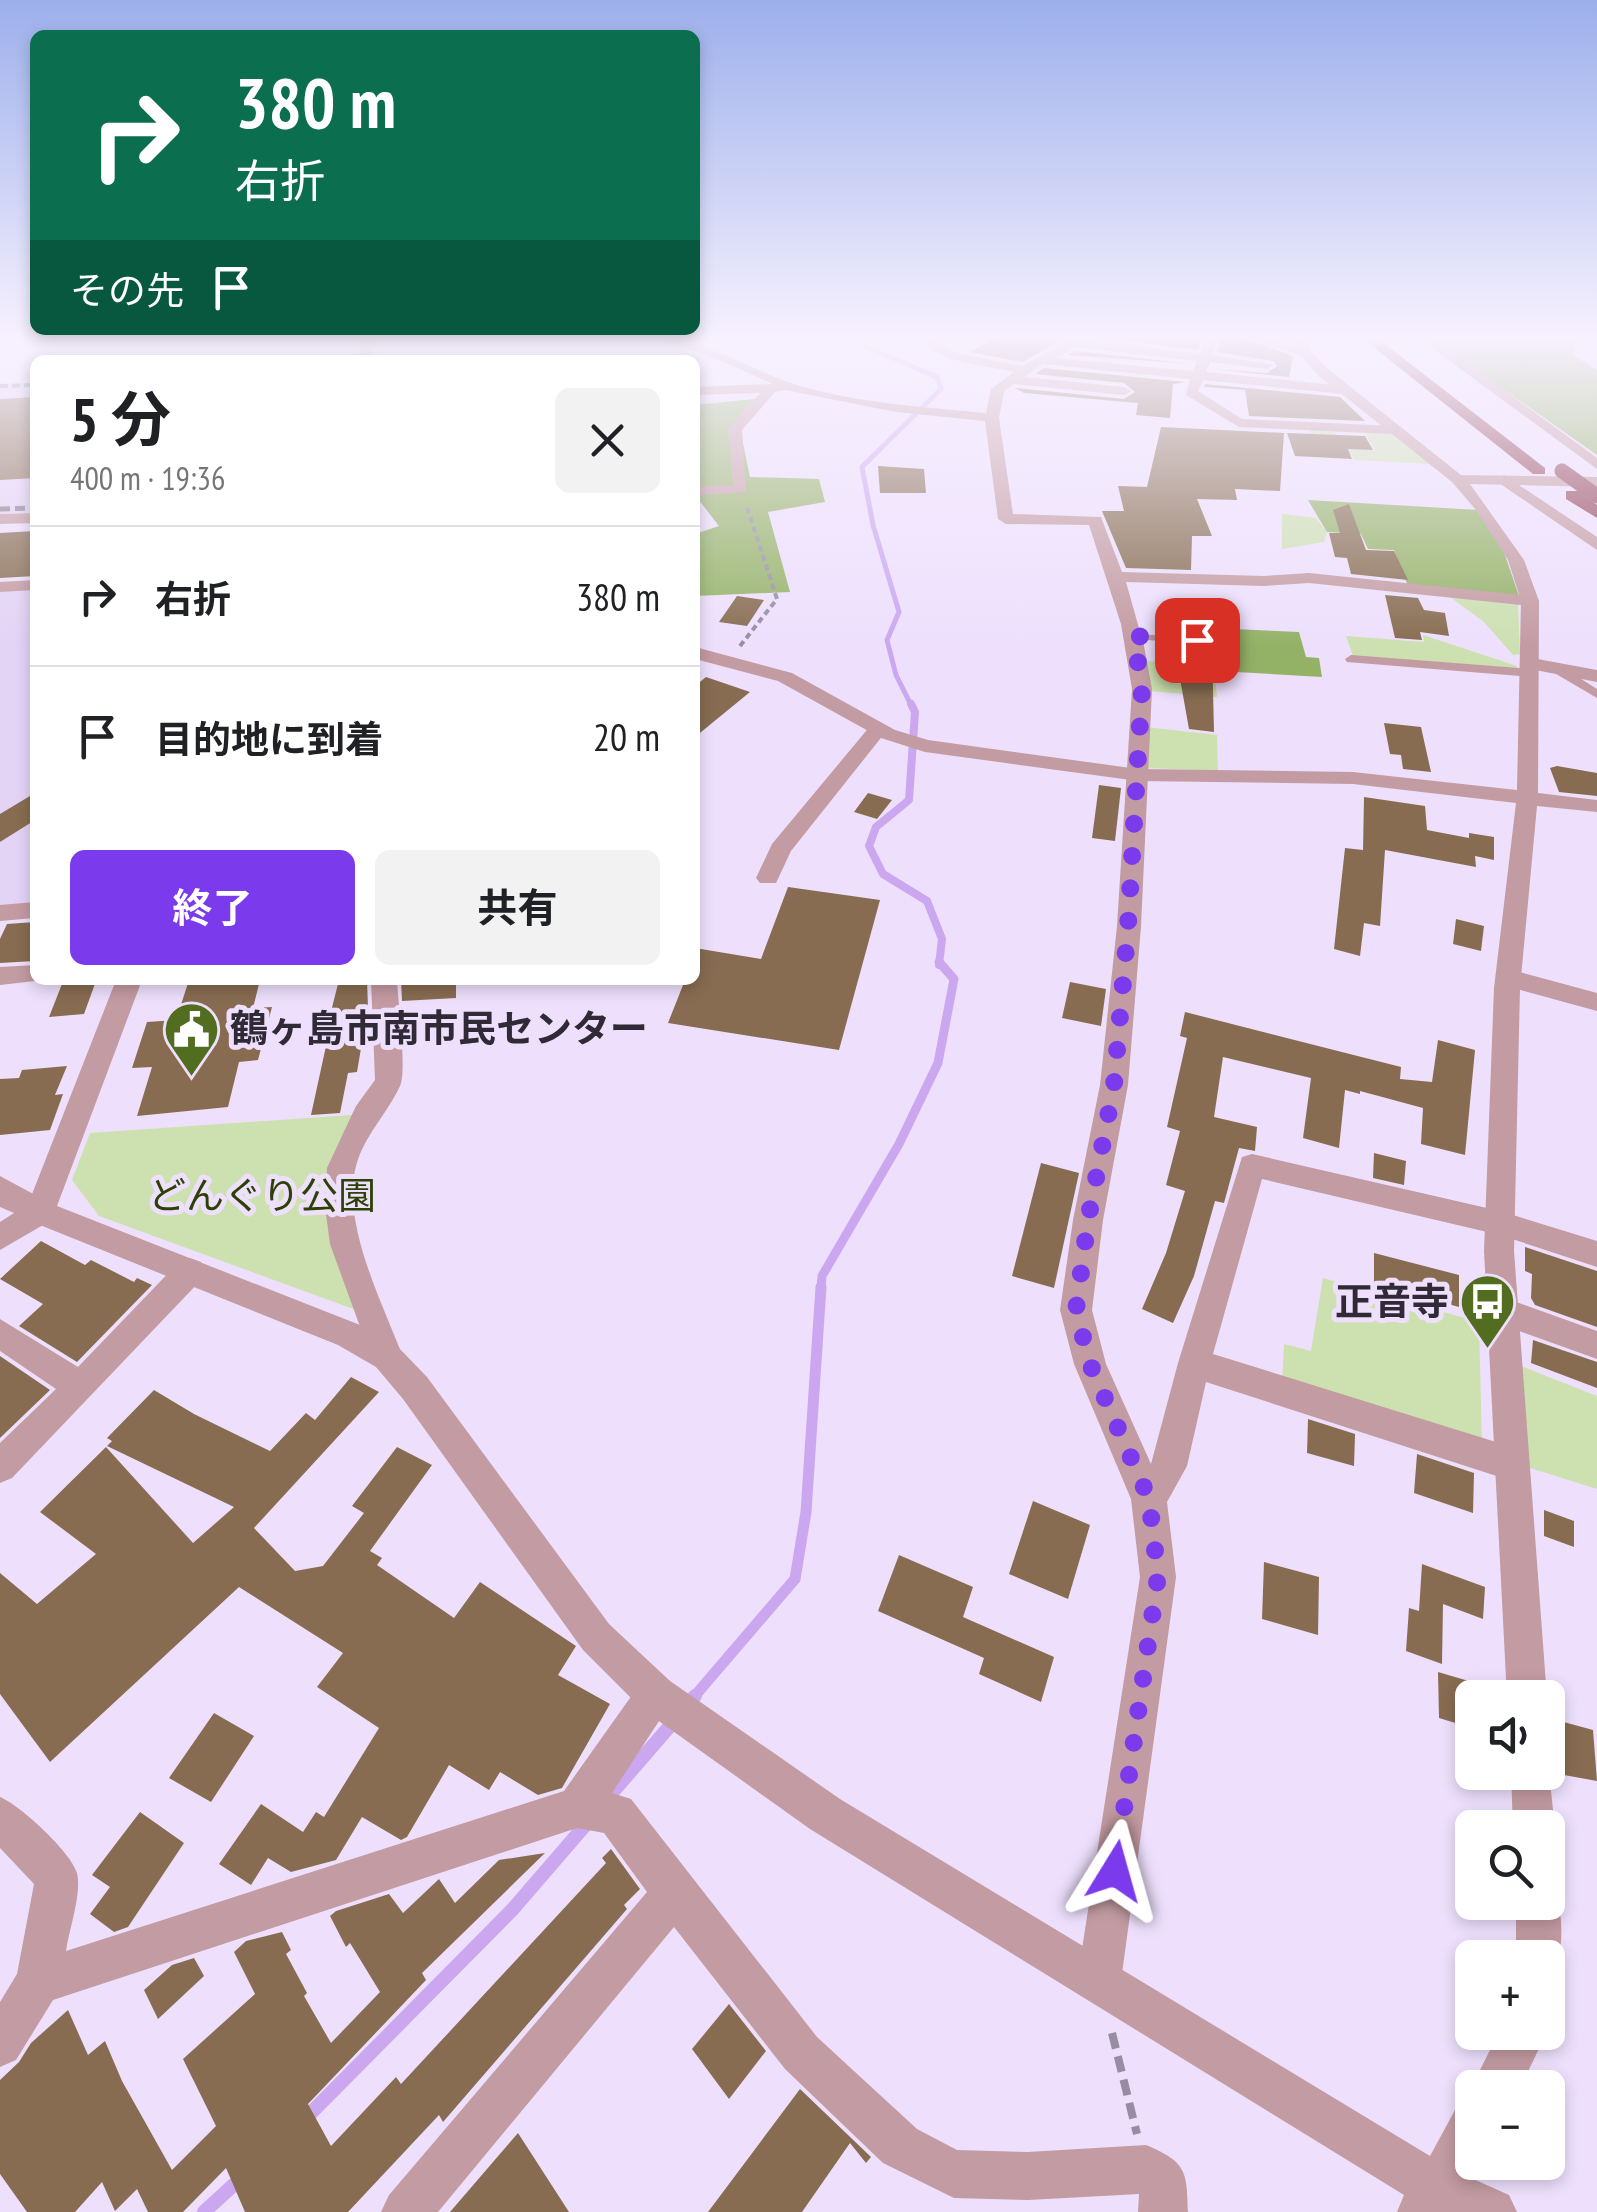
<!DOCTYPE html>
<html lang="ja">
<meta charset="utf-8">
<style>
body{margin:0;font-family:"PT Sans Narrow","Noto Sans JP",sans-serif;background:#f2f2f2;color:#202124;height:100vh;display:flex;flex-direction:column;font-size:38px;white-space:nowrap}
*{box-sizing:border-box;margin:0}
p{font-size:32px;color:#757577}
.icon{flex:none;width:55px;height:55px;fill:none;stroke:currentColor;stroke-width:2;stroke-linecap:round;stroke-linejoin:round}
.map{position:relative;flex:1;overflow:hidden}
.panel{position:absolute;left:30px;top:355px;width:670px;height:630px;display:flex;flex-direction:column;background:#fff;border-radius:15px;box-shadow:0 5px 15px #0003}
.panel>*{flex:none}
.banner{position:absolute;left:30px;top:30px;width:670px;height:305px;border-radius:15px;box-shadow:0 5px 15px #0003;background:#0b6e4f;color:#fff;overflow:hidden}
.tools{position:absolute;left:1455px;top:1680px;display:grid;gap:20px}
.tools a{display:grid;place-items:center;width:110px;height:110px;border-radius:15px;background:#fff;box-shadow:0 5px 15px #0003;font-size:50px}
.pin{position:absolute;display:grid;place-items:center;width:85px;height:85px;color:#fff;margin:-42px;border-radius:20px;box-shadow:0 5px 15px #0006}
.me{position:absolute;width:110px;margin:-55px;rotate:8deg;stroke-linejoin:round;filter:drop-shadow(0 0 8px #0008)}
.turn{display:flex;align-items:center;gap:35px;height:210px;padding:0 40px;font-size:45px}
.turn .icon{width:130px;height:130px;stroke-width:2.5}
.turn b{display:block;font-size:70px;line-height:85px}
.then{display:flex;align-items:center;height:95px;padding:0 40px;background:#0003;gap:20px;font-size:38px}
.round{display:grid;place-items:center;flex:none;width:105px;height:105px;border-radius:15px;background:#f2f2f2}
.overview{display:flex;align-items:center;justify-content:space-between;height:170px;padding:0 40px}
h1{font-size:60px;font-weight:700;line-height:75px}
.primary-button{display:flex;gap:20px;margin-top:auto;padding:20px 40px}
.primary-button a{flex:1;height:115px;border-radius:15px;background:#7c3aed;color:#fff;font-size:40px;font-weight:700;line-height:115px;text-align:center}
.primary-button a+a{background:#f2f2f2;color:#202124}
ul{padding:0;list-style:none}
li{display:flex;align-items:center;gap:30px;height:140px;padding:0 40px;border-top:2px solid #e0e0e0}
li div{flex:1}
li b{display:block;font-size:38px}
li em{font-style:normal}
.map>svg:first-child{display:block}
</style>
<div class="map">
<svg width="1597" height="2212" viewBox="0 0 1597 2212">
<rect width="100%" height="100%" fill="#eee0fd"/>
<g fill="#e3d3f5">
<polygon points="35,383 35,512 0,514 0,384"/>
<polygon points="35,585 35,910 0,913 0,587"/>
</g>
<g fill="#cce0b0">
<polygon points="1309,429 1387,431 1431,464 1354,460 1349,449 1375,450 1365,433 1335,432 1338,442 1314,439"/>
<polygon points="1282,514 1316,518 1327,532 1324,542 1282,549"/>
<polygon points="1450,597 1518,604 1520,654 1513,655 1484,622"/>
<polygon points="1423,635 1517,666 1517,668 1353,656 1346,636 1424,642"/>
<polygon points="1146,661 1214,666 1217,697 1150,691"/>
<polygon points="1146,727 1217,735 1218,771 1147,768"/>
<polygon points="366,1114 341,1168 356,1310 99,1216 72,1180 90,1133"/>
<polygon points="1323,1278 1479,1322 1482,1447 1282,1384 1284,1344 1311,1351"/>
<polygon points="1521,1366 1597,1396 1597,1489 1527,1467"/>
</g>
<g fill="#94b266">
<polygon points="1430,338 1574,338 1573,355 1597,370 1597,455"/>
<polygon points="765,398 740,429 750,477 819,479 825,502 768,512 790,592 695,596 695,534 719,526 695,495 695,405"/>
<polygon points="1308,500 1479,510 1505,555 1519,596 1408,586 1394,550 1368,549 1361,534 1327,532"/>
<polygon points="1233,629 1299,632 1306,657 1319,658 1322,677 1236,672 1232,649 1237,647"/>
</g>
<g fill="none" stroke-linecap="round" stroke-linejoin="round">
<polyline stroke="#cba7f0" stroke-width="5" points="846,338 937,377 941,389 862,467 873,525 899,612 887,640 896,675 912,707"/>
<polyline stroke="#cba7f0" stroke-width="8" points="911,704 915,712 909,800 876,827 869,846 883,874 927,901 942,939 939,965"/>
<polyline stroke="#cba7f0" stroke-width="9" points="821,1289 822,1276 899,1144 938,1063 954,979 939,962"/>
<polyline stroke="#cba7f0" stroke-width="11" points="693,1698 795,1579 806,1512 821,1287"/>
<g stroke="#cba7f0" stroke-width="14">
<polyline points="689,1703 695,1696"/>
<polyline points="604,1802 676,1719"/>
<polyline points="306,2118 513,1909 588,1822"/>
<polyline points="204,2212 239,2180"/>
</g>
</g>
<g fill="#876c51">
<polygon points="995,338 1065,338 1022,362 970,352"/>
<polygon points="1106,338 1203,338 1198,350"/>
<polygon points="1222,338 1242,338 1293,356 1289,377 1211,369 1267,373 1277,366 1274,361 1217,352"/>
<polygon points="1076,351 1192,364 1068,355"/>
<polygon points="1044,368 1185,382 1173,384 1170,418 1136,415 1138,403 1024,393 1015,388 1124,399 1135,392 1124,383 1035,374"/>
<polygon points="1205,384 1340,397 1365,421 1249,416 1245,390 1204,387"/>
<polygon points="35,397 35,478 0,480 0,399"/>
<polygon points="1161,427 1284,433 1280,491 1235,489 1237,500 1197,499 1212,536 1192,536 1191,570 1126,568 1102,511 1124,511 1118,486 1147,487"/>
<polygon points="1287,433 1365,436 1373,450 1348,449 1352,459 1295,456"/>
<polygon points="878,466 924,469 926,493 880,493"/>
<polygon points="1349,504 1366,550 1394,551 1408,580 1351,574 1347,558 1335,557 1329,533 1340,533 1333,510"/>
<polygon points="35,531 35,576 0,578 0,533"/>
<polygon points="1385,595 1418,598 1424,610 1445,613 1449,636 1420,632 1422,640 1395,638"/>
<polygon points="737,596 764,600 747,626 719,622"/>
<polygon points="1174,645 1212,648 1214,732 1189,729"/>
<polygon points="706,677 750,692 695,737 695,686"/>
<polygon points="1384,723 1421,727 1431,772 1403,769 1401,755 1390,754"/>
<polygon points="1557,766 1597,773 1597,796 1559,792 1550,768"/>
<polygon points="1099,785 1121,788 1115,841 1092,838"/>
<polygon points="35,793 35,820 0,842 0,814"/>
<polygon points="868,793 892,800 877,819 854,812"/>
<polygon points="1364,797 1425,806 1427,830 1469,838 1469,833 1494,837 1494,860 1475,856 1476,867 1385,850 1380,926 1364,923 1360,956 1334,949 1345,848 1363,850"/>
<polygon points="788,887 880,900 839,1050 668,1023 685,980 695,980 695,948 761,959"/>
<polygon points="1456,919 1484,926 1481,951 1453,944"/>
<polygon points="35,922 35,961 0,963 0,939 7,924"/>
<polygon points="189,980 260,980 253,1008 272,1007 258,1060 239,1062 228,1107 137,1116 152,1067 132,1068 147,1022 176,1020"/>
<polygon points="339,980 367,980 368,1007 357,1072 348,1073 340,1113 311,1115 326,1046 322,1047"/>
<polygon points="401,980 456,980 456,998 402,1001"/>
<polygon points="96,981 84,1014 49,1017 62,984"/>
<polygon points="1070,982 1106,989 1101,1026 1062,1018"/>
<polygon points="1185,1012 1401,1067 1400,1079 1432,1082 1438,1040 1475,1050 1465,1155 1421,1144 1423,1108 1360,1091 1360,1094 1345,1090 1339,1148 1303,1138 1311,1078 1223,1057 1214,1117 1257,1127 1255,1151 1239,1148 1224,1203 1215,1201 1194,1276 1173,1323 1142,1309 1166,1253 1185,1191 1166,1185 1180,1131 1167,1127 1187,1038 1180,1036"/>
<polygon points="67,1066 55,1095 63,1094 50,1130 0,1135 0,1079 19,1078 22,1070"/>
<polygon points="1374,1153 1406,1161 1404,1185 1373,1178"/>
<polygon points="1041,1163 1079,1173 1054,1288 1012,1276"/>
<polygon points="41,1241 85,1265 91,1260 134,1282 137,1278 152,1285 77,1362 19,1326 43,1304 0,1279"/>
<polygon points="1525,1247 1597,1271 1597,1327 1535,1305 1531,1298 1532,1274 1525,1271"/>
<polygon points="1374,1253 1459,1275 1459,1307 1374,1284"/>
<polygon points="1533,1340 1597,1362 1597,1388 1531,1363"/>
<polygon points="0,1356 50,1390 0,1438"/>
<polygon points="351,1377 379,1392 254,1528 295,1571 323,1566 364,1513 352,1506 397,1447 432,1465 370,1551 382,1558 377,1565 454,1618 480,1582 576,1646 558,1675 610,1704 562,1788 538,1795 500,1772 489,1790 449,1765 407,1837 401,1840 362,1817 336,1860 291,1872 268,1858 251,1885 219,1864 261,1804 303,1832 316,1812 324,1817 379,1728 317,1687 343,1653 239,1587 50,1762 0,1694 0,1573 37,1604 96,1554 40,1512 106,1447 193,1543 234,1507 107,1446 112,1441 107,1438 154,1390 194,1414 270,1451 306,1413 315,1420"/>
<polygon points="1308,1419 1355,1434 1354,1466 1307,1453"/>
<polygon points="1417,1454 1474,1473 1473,1513 1414,1493"/>
<polygon points="1033,1501 1090,1525 1068,1599 1009,1574"/>
<polygon points="1544,1510 1574,1521 1574,1547 1544,1536"/>
<polygon points="899,1555 973,1587 963,1617 1054,1657 1041,1702 979,1674 984,1658 878,1611"/>
<polygon points="1264,1562 1319,1577 1318,1635 1262,1619"/>
<polygon points="1422,1564 1485,1587 1483,1619 1443,1604 1442,1664 1406,1651 1409,1608 1419,1611"/>
<polygon points="1438,1672 1472,1682 1472,1728 1439,1718"/>
<polygon points="214,1713 254,1736 211,1802 169,1778"/>
<polygon points="1560,1721 1593,1730 1597,1781 1564,1775"/>
<polygon points="140,1812 184,1843 128,1927 114,1932 90,1914 110,1887 92,1875"/>
<polygon points="611,1849 640,1889 624,1905 627,1909 443,2122 439,2115 348,2212 245,2212 226,2168 183,2212 148,2212 137,2189 115,2211 102,2182 75,2212 27,2212 0,2174 0,2080 19,2062 31,2043 68,2010 88,2055 105,2041 122,2081 172,2170 216,2126 183,2059 255,1994 234,1952 246,1941 282,1932 291,1950 286,1954 307,1993 304,1996 331,2043 380,1992 350,1943 346,1947 330,1916 336,1911 389,1894 403,1913 439,1879 455,1903 499,1860 545,1853 422,1973 426,1980 308,2104 331,2146 396,2077 401,2084 606,1863 602,1858"/>
<polygon points="194,1958 204,1976 158,2019 144,1990 172,1965"/>
<polygon points="729,2004 766,2051 729,2099 692,2049"/>
<polygon points="800,2089 871,2157 866,2163 850,2143 802,2212 708,2212"/>
<polygon points="518,2133 569,2212 450,2212"/>
</g>
<g fill="none" stroke-linecap="round" stroke-linejoin="round">
<polyline stroke="#978da2" stroke-width="4" stroke-dasharray="6 4" stroke-linecap="butt" points="740,646 777,599 746,504"/>
<polyline stroke="#978da2" stroke-width="8" stroke-dasharray="16 8" stroke-linecap="butt" points="1112,2033 1137,2134"/>
<g fill="#c39ba2" fill-rule="evenodd">
<polygon points="1133,634 1197,637 1203,640 1197,643 1129,639 1127,637"/>
<polygon points="1351,655 1532,669 1538,673 1532,677 1347,662 1345,659"/>
<polygon points="1551,665 1559,665 1597,689 1597,698 1551,671"/>
</g>
<g fill="#c39ba2" fill-rule="evenodd">
<path d="M655,338C707,338 747,369 794,384C855,403 923,407 986,413L991,389L1014,372L949,359L911,338H928L957,353L1023,366L1073,338L1200,354L1207,338H1219L1212,355L1273,365L1267,369L1210,362L1206,372L1344,386L1351,390L1344,394L1203,380L1198,391L1242,419L1393,426L1400,430L1393,434L1239,427L1186,395L1190,379L1043,364L1024,377L1124,387L1131,391L1124,395L1014,384L1004,391L999,418L1013,514L1101,517L1122,572L1264,576L1309,573L1530,596L1539,601L1530,606L1309,583L1264,586L1126,582L1144,646L1152,689L1141,926L1128,1085L1103,1220L1092,1310L1106,1364L1151,1464L1178,1363L1242,1157L1252,1154L1500,1211L1597,1241V1267L1500,1235L1262,1179L1213,1354L1512,1447L1524,1452L1529,1464L1524,1476L1512,1481L1206,1382L1187,1466L1167,1502L1176,1577L1121,1981L1115,1997L1099,2003L1083,1997L1077,1981L1140,1577L1131,1499L1074,1364L1060,1310L1073,1220L1100,1085L1117,926L1132,689L1121,624L1089,525L1006,524L998,519L985,421L896,412L785,390L775,392L742,430L746,492L695,496V486L733,485L728,429L760,393L695,395V387L773,384L724,362ZM1075,347L1197,361L1193,371L1055,358Z"/>
<polygon points="1245,338 1267,338 1310,352 1304,356"/>
<polygon points="1504,475 1597,537 1597,550 1499,483 1496,480"/>
<polygon points="35,513 35,523 0,524 0,514"/>
<polygon points="35,580 35,590 0,592 0,582"/>
<polygon points="1532,658 1597,670 1597,682 1525,668 1523,664"/>
<polygon points="878,723 888,729 791,851 776,883 760,883 756,878 772,844 871,725"/>
<polygon points="35,902 35,918 0,921 0,905"/>
<polygon points="35,965 35,980 44,980 0,985 0,967"/>
<polygon points="1508,969 1597,993 1597,1011 1499,984 1496,978"/>
<path d="M371,980H397C398,1000 407,1072 400,1086C387,1114 364,1136 356,1166C341,1224 383,1304 403,1357L398,1367L387,1372L376,1367L371,1357L330,1244L325,1207L327,1168L356,1106L375,1080Z"/>
<polygon points="0,1176 50,1203 55,1212 50,1221 0,1250 0,1222 14,1213 0,1207"/>
<polygon points="190,1258 201,1262 205,1271 201,1280 12,1478 0,1483 0,1443 56,1389 0,1351 0,1319 78,1367 179,1262"/>
<polygon points="1502,1297 1597,1331 1597,1359 1491,1321 1486,1311 1491,1301"/>
<path d="M656,1675L670,1681L676,1695L612,1793L631,1799L817,2037L917,2129L957,2150L1028,2152L1146,2145C1186,2162 1187,2170 1188,2212H1138L1139,2194L1028,2200L954,2198L883,2163L785,2069L674,1927L438,2212H381L389,2195L647,1892L604,1833L577,1828L53,2000L16,2060L0,2067V2002L17,1974L34,1884L0,1848V1797C20,1805 71,1852 77,1873C82,1894 69,1929 66,1951L564,1791L642,1681Z"/>
</g>
<g fill="#c39ba2" fill-rule="evenodd">
<polygon points="365,338 377,338 368,360 356,360"/>
<polygon points="1294,338 1306,338 1310,351 1328,369 1461,475 1597,477 1597,487 1470,484 1524,560 1539,601 1538,793 1597,800 1597,812 1537,806 1520,988 1514,1251 1547,1698 1507,1698 1484,1251 1494,988 1516,803 1353,784 1138,781 925,752 881,738 778,681 695,659 695,647 792,673 895,730 928,740 1138,769 1353,772 1517,790 1521,601 1508,560 1476,510 1452,482 1318,375 1298,352"/>
<polygon points="1418,338 1433,338 1597,458 1597,469"/>
<polygon points="116,980 142,980 57,1206 360,1325 398,1347 427,1377 609,1624 670,1681 840,1799 1430,2156 1455,2110 1472,2103 1472,2162 1479,2162 1471,2178 1509,2195 1517,2212 1397,2212 1404,2195 810,1829 642,1709 583,1650 403,1399 376,1367 338,1345 30,1221 25,1212"/>
<polygon points="1548,1763 1555,1828 1548,1843 1548,1828 1513,1828 1511,1772 1548,1772"/>
<path d="M1548,1884L1553,1887C1564,1912 1564,1948 1554,1974L1548,1976V1958H1516V1902H1548Z"/>
<polygon points="1499,2032 1547,2032 1520,2088 1472,2088 1472,2093 1471,2088"/>
</g>
<g fill="#914256" fill-rule="evenodd">
<polygon points="1362,338 1377,338 1545,468 1545,474 1533,474"/>
<polygon points="1566,491 1578,491 1597,505 1597,518 1566,499"/>
</g>
<polyline stroke="#847a8f" stroke-width="4" stroke-dasharray="8 4" stroke-linecap="butt" points="0,386 35,385"/>
<polyline stroke="#847a8f" stroke-width="5" stroke-dasharray="10 5" stroke-linecap="butt" points="0,509 35,508"/>
<polyline stroke="#914256" stroke-width="15" points="1562,471 1597,496"/>
</g>
<linearGradient id="sky" x2="0" y2="1"><stop stop-color="#9cafeb"/><stop offset="0.52" stop-color="#f7f1fe"/><stop offset="1" stop-color="#f7f1fe" stop-opacity="0"/></linearGradient>
<rect width="1597" height="648" fill="url(#sky)"/>
<g fill="none" stroke-linecap="round" stroke-linejoin="round">
<polyline stroke="#7c3aed" stroke-width="18" stroke-dasharray="0 32.4" points="1115,1871 1158,1576 1149,1499 1090,1364 1076,1310 1088,1220 1114,1085 1128,926 1142,689 1134,636 1197,640"/>
</g>
<defs>
<symbol id="civic-pin" viewBox="-11 -11 22 30"><path d="M0 17L-7.5 6A9.5 9.5 0 1 1 7.5 6Z" fill="#526d20" stroke="#eee0fd"/><path d="M-.6-6.5H3V-4.5H.6V-3L4-1V1h2V6H-6V1h2V-1L-.6-3ZM-1.2 2.5V6h2.4V2.5Z" fill="#fff"/></symbol>
<symbol id="bus-pin" viewBox="-11 -11 22 30"><path d="M0 17L-7.5 6A9.5 9.5 0 1 1 7.5 6Z" fill="#526d20" stroke="#eee0fd"/><path d="M-5-6H5V4H4V6H2V4H-2V6H-4V4H-5ZM-3.5-4V0h7V-4ZM-3.5 1.2v1.5H-2V1.2ZM2 1.2v1.5H3.5V1.2Z" fill="#fff"/></symbol>
</defs>
<g fill-rule="evenodd">
<use href="#civic-pin" x="160" y="998" width="63" height="86"/>
<use href="#bus-pin" x="1456" y="1270" width="63" height="86"/>
</g>
<g text-anchor="middle" stroke-width="10" stroke-linejoin="round" paint-order="stroke">
<g font-size="38" font-weight="bold" fill="#302a37" stroke="#eee0fd" text-anchor="start">
<text x="230" y="1042">鶴ヶ島市南市民センター</text>
<text x="1449" y="1315" text-anchor="end">正音寺</text>
</g>
<g font-size="38" fill="#2d4005" stroke="#eee0fd">
<text x="262" y="1209">どんぐり公園</text>
</g>
</g>
</svg>
<div class="tools">
<a><svg class="icon" aria-label="sound" viewBox="0 0 24 24"><path d="M4 9h4l5-4v14l-5-4H4zM17 9q2 3 0 6"/></svg></a>
<a><svg class="icon" aria-label="search" viewBox="0 0 24 24"><circle cx="10" cy="10" r="6"/><path d="M15 15l6 6"/></svg></a>
<a>+</a>
<a>−</a>
</div>
<div class="pin" style="left:1197px;top:640px;background:#d93025"><svg class="icon" aria-label="arrive" viewBox="0 0 24 24"><path d="M6 21V4h12l-3 4 3 4H6"/></svg></div>
<svg class="me" style="left:1115px;top:1871px" viewBox="-20 -20 40 40"><path d="M0-17L14 15 0 8-14 15z" fill="#7c3aed" stroke="#fff" stroke-width="4"/></svg>
<div class="banner">
<div class="turn"><svg class="icon" aria-label="right" viewBox="0 0 24 24"><path d="M7 20v-9h11M14 6l5 5-5 5"/></svg><div><b>380 m</b>右折</div></div>
<div class="then">その先<svg class="icon" aria-label="arrive" viewBox="0 0 24 24"><path d="M6 21V4h12l-3 4 3 4H6"/></svg></div>
</div>
<section class="panel">
<div class="overview"><div><h1>5 分</h1><p>400 m · 19:36</p></div><a class="round"><svg class="icon" aria-label="close" viewBox="0 0 24 24"><path d="M6 6l12 12M18 6L6 18"/></svg></a></div>
<ul>
<li><svg class="icon" aria-label="right" viewBox="0 0 24 24"><path d="M7 20v-9h11M14 6l5 5-5 5"/></svg><div><b>右折</b></div><em>380 m</em></li>
<li><svg class="icon" aria-label="arrive" viewBox="0 0 24 24"><path d="M6 21V4h12l-3 4 3 4H6"/></svg><div><b>目的地に到着</b></div><em>20 m</em></li>
</ul>
<div class="primary-button"><a>終了</a><a>共有</a></div>
</section>
</div>
